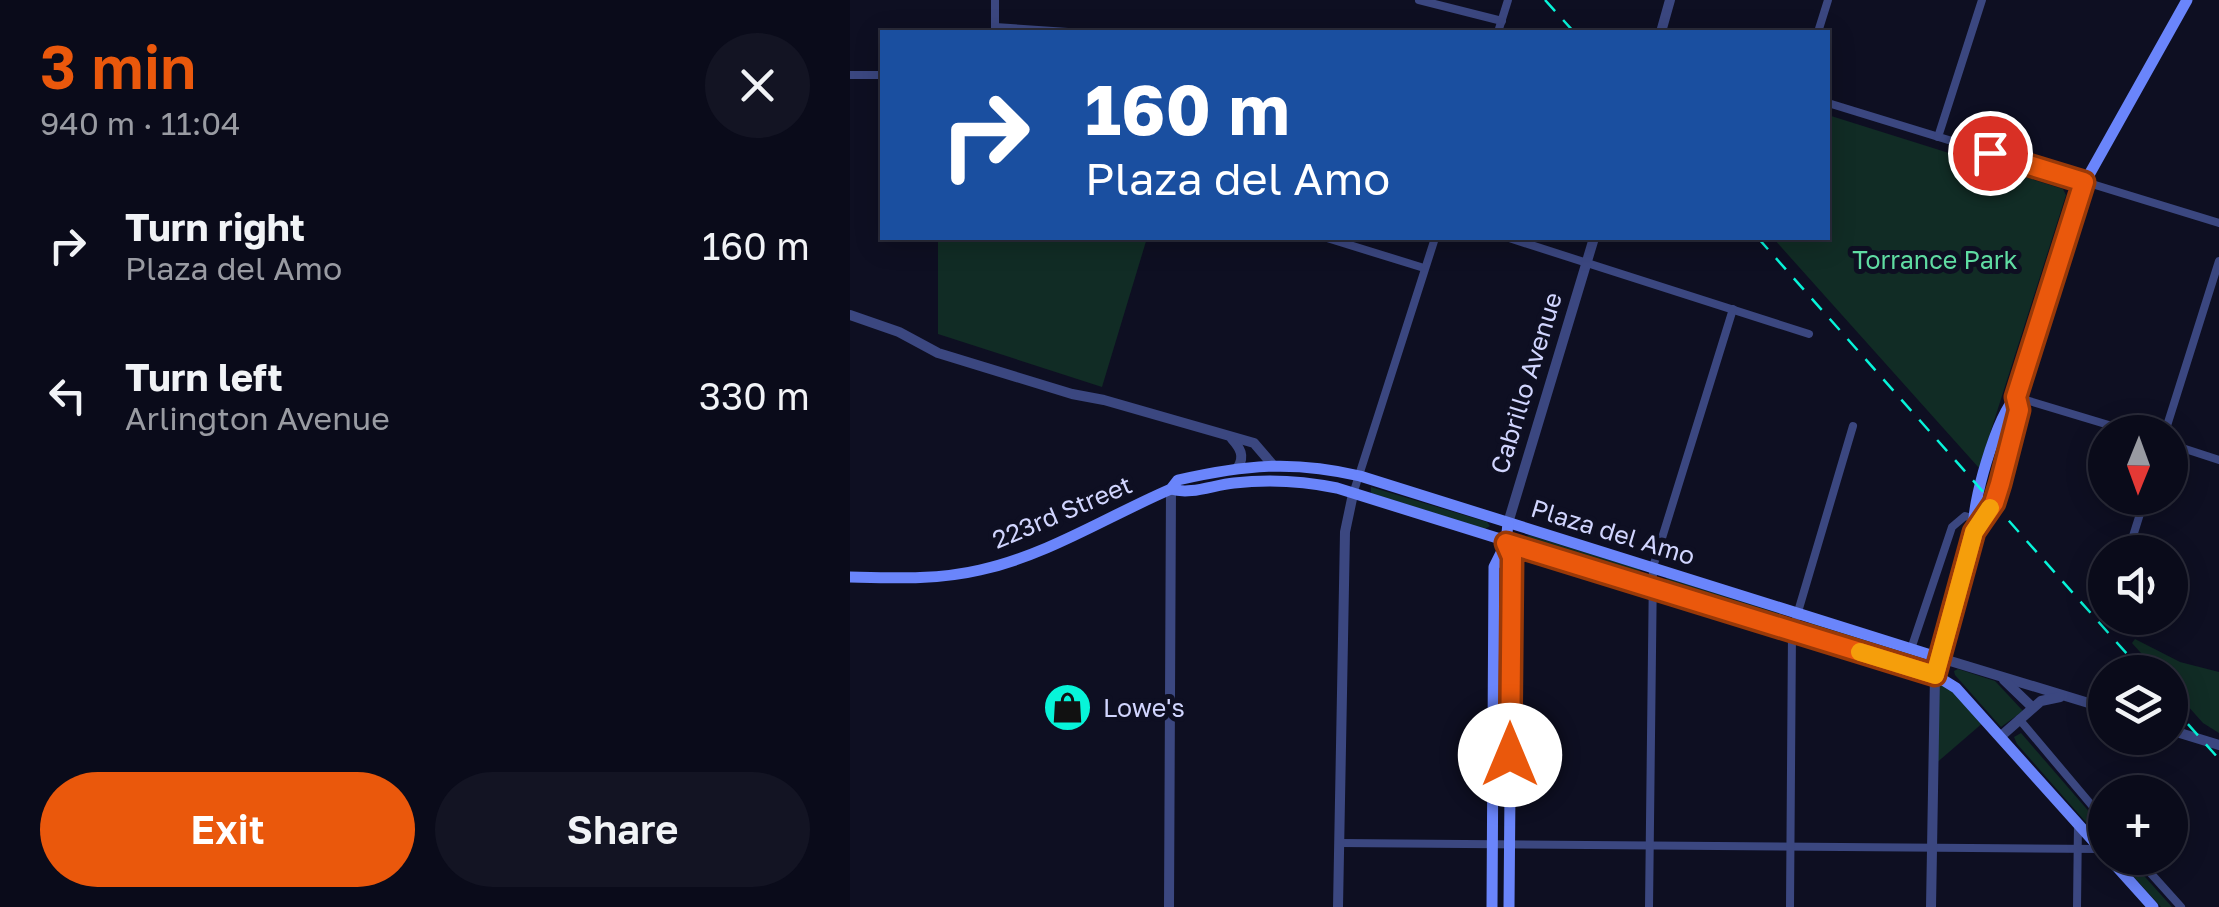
<!DOCTYPE html>
<meta charset="utf-8">
<style>
body{margin:0;font-family:"Golos Text",sans-serif;background:#131423;color:#f1f3f6;height:100vh;display:flex;flex-direction:column;font-size:38px;white-space:nowrap}
*{box-sizing:border-box;margin:0}
p{font-size:32px;color:#999ba2}
.icon{flex:none;width:55px;height:55px;fill:none;stroke:currentColor;stroke-width:2;stroke-linecap:round;stroke-linejoin:round}
.map{position:relative;flex:1;overflow:hidden}
.details{display:flex;flex-direction:column;background:#0a0b1a;width:850px}
.details>*{flex:none}
.hud{position:absolute;left:30px;top:30px;width:950px;height:210px;border-radius:0px;box-shadow:0 5px 25px #0003,0 0 0 2px #2a2b39;background:#1a4fa0;color:#fff;overflow:hidden}
.needle{width:65px;rotate:181deg}
.fabs{position:absolute;left:1238px;top:415px;display:grid;gap:20px}
.fabs a{display:grid;place-items:center;width:100px;height:100px;border-radius:50%;background:#0a0b1a;box-shadow:0 5px 25px #0003,0 0 0 2px #2a2b39;font-size:50px}
.pin{position:absolute;display:grid;place-items:center;width:85px;height:85px;color:#fff;margin:-42px;border:5px solid #fff;border-radius:50%;box-shadow:0 2px 10px #0007}
.me{position:absolute;width:110px;margin:-55px;rotate:0deg;stroke-linejoin:round;filter:drop-shadow(0 0 8px #0008)}
.turn{display:flex;align-items:center;gap:35px;height:210px;padding:0 40px;font-size:45px}
.turn .icon{width:130px;height:130px;stroke-width:2.5}
.turn b{display:block;font-size:70px;line-height:85px}
.round{display:grid;place-items:center;flex:none;width:105px;height:105px;border-radius:52px;background:#131423}
.summary{display:flex;align-items:center;justify-content:space-between;height:170px;padding:0 40px}
h1{font-size:60px;font-weight:600;line-height:75px;color:#ea580c}
.button{display:flex;gap:20px;margin-top:auto;padding:20px 40px}
.button a{flex:1;height:115px;border-radius:60px;background:#ea580c;color:#fff;font-size:40px;font-weight:600;line-height:115px;text-align:center}
.button a+a{background:#131423;color:#f1f3f6}
ul{padding:0;list-style:none}
li{display:flex;align-items:center;gap:30px;height:150px;padding:0 40px}
li div{flex:1}
li b{display:block;font-size:38px}
li em{font-style:normal}
main{display:flex;flex:1;min-height:0}
.map>svg:first-child{display:block}
</style>
<main>
<section class="details">
<div class="summary"><div><h1>3 min</h1><p>940 m · 11:04</p></div><a class="round"><svg class="icon" aria-label="close" viewBox="0 0 24 24"><path d="M6 6l12 12M18 6L6 18"/></svg></a></div>
<ul>
<li><svg class="icon" aria-label="right" viewBox="0 0 24 24"><path d="M7 20v-9h11M14 6l5 5-5 5"/></svg><div><b>Turn right</b><p>Plaza del Amo</p></div><em>160 m</em></li>
<li><svg class="icon" aria-label="left" viewBox="0 0 24 24"><path d="M17 20v-9H6M10 6l-5 5 5 5"/></svg><div><b>Turn left</b><p>Arlington Avenue</p></div><em>330 m</em></li>
</ul>
<div class="button"><a>Exit</a><a>Share</a></div>
</section>
<div class="map">
<svg width="1369" height="907" viewBox="0 0 1369 907">
<rect width="100%" height="100%" fill="#0e0f22"/>
<g fill="#112c25">
<polygon points="978,115 1213,189 1216,195 1129,468 923,238 978,238"/>
<polygon points="88,238 297,238 252,387 88,334"/>
<polygon points="521,487 637,522 640,526 635,529 521,493"/>
<polygon points="679,535 789,569 792,574 788,577 677,542 675,538"/>
<polygon points="817,578 931,614 934,618 930,621 816,585 813,581"/>
<polygon points="960,622 1072,658 1073,663 957,629 955,626"/>
<polygon points="1285,639 1330,662 1369,672 1369,733 1353,723 1320,686 1320,672 1308,672 1282,643"/>
<polygon points="1108,669 1145,681 1173,711 1151,727 1105,675 1104,671"/>
<polygon points="1086,677 1135,721 1084,765"/>
<polygon points="1171,733 1255,830 1255,844 1167,744 1164,737"/>
<polygon points="1267,858 1278,858 1322,907 1311,907"/>
</g>
<g fill="none" stroke-linecap="round" stroke-linejoin="round">
<g stroke="#3b4780" stroke-width="8">
<polyline points="145,0 145,32"/>
<polyline points="569,0 652,21"/>
<polyline points="145,27 218,32"/>
<polyline points="648,32 658,0"/>
<polyline points="968,32 978,0"/>
<polyline points="0,75 32,75"/>
<polyline points="978,103 1369,223"/>
<polyline points="1088,137 1132,0"/>
<polyline points="477,238 574,268"/>
<polyline points="659,238 959,334"/>
<polyline points="1166,397 1282,432"/>
<polyline points="1315,432 1369,261"/>
<polyline points="1320,444 1369,460"/>
<polyline points="503,494 585,238"/>
<polyline points="1278,552 1295,498"/>
<polyline points="1061,649 1102,527 1115,516 1122,518"/>
<polyline points="1169,719 1255,821"/>
<polyline points="490,843 1250,849"/>
<polyline points="1287,858 1331,907"/>
<polyline points="799,907 803,567 883,309"/>
<polyline points="940,907 942,632 1003,426"/>
<polyline points="1227,907 1228,823"/>
</g>
<g stroke="#3b4780" stroke-width="10">
<polyline points="811,32 820,0"/>
<polyline points="0,315 49,332 88,353 222,394 254,400 404,443 422,464"/>
<path d="M382,439C390,448 395,456 388,467"/>
<polyline points="658,523 744,238"/>
<polyline points="1087,657 1255,708"/>
<polyline points="1154,680 1182,707"/>
<polyline points="1320,730 1369,745"/>
<polyline points="1150,737 1191,701 1210,697"/>
<polyline points="319,907 321,489"/>
<polyline points="488,907 495,532 503,494"/>
<polyline points="1081,907 1085,675"/>
</g>
<g stroke="#6a85fb" stroke-width="11">
<path d="M321,489C341,495 363,485 384,483C419,479 453,481 487,488L1085,675L1106,688L1255,854"/>
<path d="M1124,532C1120,506 1147,416 1166,397L1216,233L1235,182L1337,0"/>
<polyline points="656,543 662,557 659,907"/>
<path d="M0,577C43,578 88,580 130,570C198,555 258,516 321,489L328,480C394,465 443,460 510,476L1087,657"/>
<polyline points="1085,675 1124,532 1144,503 1149,484 1169,410 1166,397"/>
<polyline points="1259,858 1303,907"/>
<polyline points="642,907 644,567 656,543 658,523"/>
</g>
<g stroke="#07f4d9" stroke-width="2.5" stroke-dasharray="15 12" stroke-linecap="butt">
<polyline points="695,0 724,32"/>
<polyline points="908,238 1293,672"/>
<polyline points="1320,704 1369,759"/>
</g>
</g>
<g fill="none" stroke-linecap="round" stroke-linejoin="round">
<defs>
<polyline id="route" points="660,755 662,557 656,543 1085,675 1124,532 1144,503 1150,484 1169,410 1166,397 1234,182 1140,153"/>
</defs>
<use href="#route" stroke="#983908" stroke-width="25"/>
<use href="#route" stroke="#ea580c" stroke-width="18"/>
<polyline stroke="#f59e0b" stroke-width="18" points="1010,652 1085,675 1124,532 1140,508"/>
</g>
<defs>
<symbol id="shop-disc" viewBox="-11 -11 22 22"><circle r="9.5" fill="#07f4d9" stroke="#0e0f22"/><path d="M-5-2.5h2.3a2.7 3.5 0 0 1 5.4 0H5L5.5 6h-11ZM-1.5-2.5h3a1.5 2.3 0 0 0-3 0Z" fill="#111"/></symbol>
</defs>
<g fill-rule="evenodd">
<use href="#shop-disc" x="190" y="680" width="55" height="55"/>
</g>
<g text-anchor="middle" stroke-width="10" stroke-linejoin="round" paint-order="stroke">
<g font-size="25" fill="#5fdca2" stroke="#0e0f22">
<text x="1085" y="269">Torrance Park</text>
</g>
<g font-size="25" fill="#d1d5fe" stroke="#0e0f22">
<text transform="translate(676 383) rotate(-73)" y="9">Cabrillo Avenue</text>
<text transform="translate(212 512) rotate(-23)" y="9">223rd Street</text>
<text transform="translate(763 532) rotate(17)" y="9">Plaza del Amo</text>
</g>
<g font-size="25" fill="#d1d5fe" stroke="#0e0f22" text-anchor="start">
<text x="253" y="717">Lowe's</text>
</g>
</g>
</svg>
<div class="fabs">
<a><svg class="needle" viewBox="-14 -14 28 28"><path d="M0-13l5 13h-10z" fill="#e53935"/><path d="M0 13l5-13h-10z" fill="#999ba2"/></svg></a>
<a><svg class="icon" aria-label="sound" viewBox="0 0 24 24"><path d="M4 9h4l5-4v14l-5-4H4zM17 9q2 3 0 6"/></svg></a>
<a><svg class="icon" aria-label="layers" viewBox="0 0 24 24"><path d="M12 4l9 5-9 5-9-5zM3 14l9 5 9-5"/></svg></a>
<a>+</a>
</div>
<div class="pin" style="left:1140px;top:153px;background:#d93025"><svg class="icon" aria-label="arrive" viewBox="0 0 24 24"><path d="M6 21V4h12l-3 4 3 4H6"/></svg></div>
<svg class="me" style="left:660px;top:755px" viewBox="-20 -20 40 40"><circle r="19" fill="#fff"/><path d="M0-13L10 11 0 6-10 11z" fill="#ea580c"/></svg>
<div class="hud">
<div class="turn"><svg class="icon" aria-label="right" viewBox="0 0 24 24"><path d="M7 20v-9h11M14 6l5 5-5 5"/></svg><div><b>160 m</b>Plaza del Amo</div></div>
</div>
</div>
</main>
